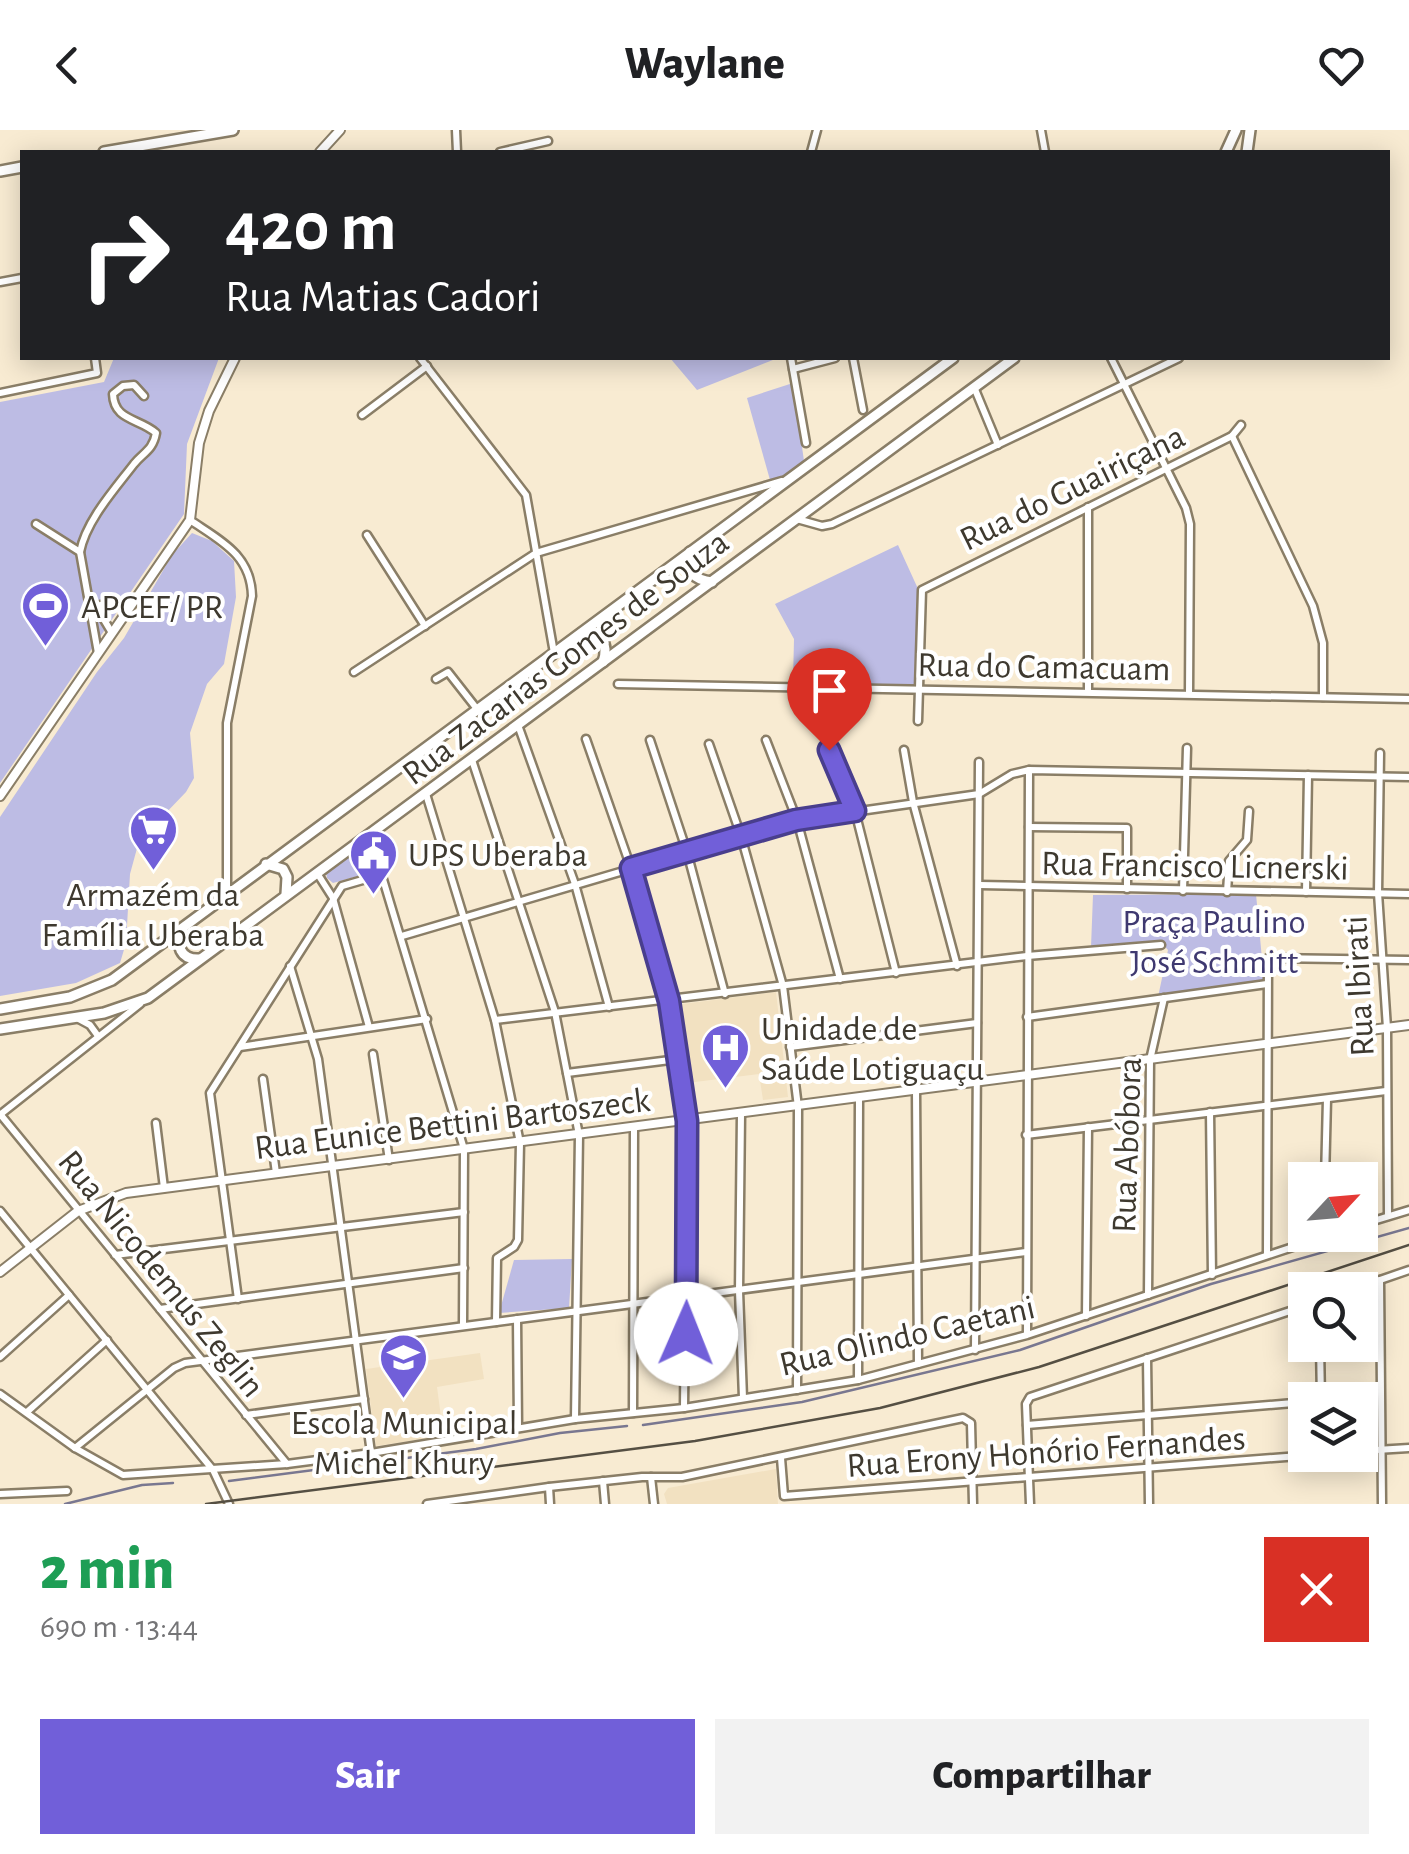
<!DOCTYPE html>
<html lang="pt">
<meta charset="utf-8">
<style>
body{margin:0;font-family:"Alegreya Sans",sans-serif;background:#f2f2f2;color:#202124;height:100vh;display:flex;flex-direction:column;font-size:38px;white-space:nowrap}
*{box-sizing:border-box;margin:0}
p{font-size:32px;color:#757577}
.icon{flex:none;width:55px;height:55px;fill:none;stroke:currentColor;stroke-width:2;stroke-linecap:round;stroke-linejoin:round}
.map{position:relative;height:1374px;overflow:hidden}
.side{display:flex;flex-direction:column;background:#fff;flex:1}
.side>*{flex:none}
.hud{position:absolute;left:20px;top:20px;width:1370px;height:210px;border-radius:0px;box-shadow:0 5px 25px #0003;background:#202124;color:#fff;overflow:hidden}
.needle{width:65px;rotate:64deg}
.fabs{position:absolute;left:1288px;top:1032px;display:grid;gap:20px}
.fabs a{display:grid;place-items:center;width:90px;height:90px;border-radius:0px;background:#fff;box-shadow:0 5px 25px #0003;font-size:50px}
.pin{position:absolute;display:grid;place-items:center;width:85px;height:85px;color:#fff;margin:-102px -42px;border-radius:50% 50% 50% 0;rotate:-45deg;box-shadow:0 0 10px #0007}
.pin .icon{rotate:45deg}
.me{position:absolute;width:110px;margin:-55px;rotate:1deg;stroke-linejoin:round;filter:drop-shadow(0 0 8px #0008)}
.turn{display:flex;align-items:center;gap:35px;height:210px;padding:0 40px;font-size:45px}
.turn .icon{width:130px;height:130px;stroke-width:2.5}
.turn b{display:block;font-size:70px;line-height:85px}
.round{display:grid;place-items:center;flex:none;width:105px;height:105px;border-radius:0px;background:#f2f2f2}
.head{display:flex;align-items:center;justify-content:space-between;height:170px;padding:0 40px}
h1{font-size:60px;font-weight:800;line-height:75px;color:#1e9e55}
.primary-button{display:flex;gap:20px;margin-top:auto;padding:20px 40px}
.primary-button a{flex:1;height:115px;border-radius:0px;background:#715fd9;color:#fff;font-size:40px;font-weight:800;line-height:115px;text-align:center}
.primary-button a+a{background:#f2f2f2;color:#202124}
header{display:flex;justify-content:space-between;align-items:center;height:130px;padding:0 40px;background:#fff;font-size:45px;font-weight:800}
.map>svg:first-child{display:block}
</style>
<header><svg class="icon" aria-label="back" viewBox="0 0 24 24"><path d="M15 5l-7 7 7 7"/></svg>Waylane<svg class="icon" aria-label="heart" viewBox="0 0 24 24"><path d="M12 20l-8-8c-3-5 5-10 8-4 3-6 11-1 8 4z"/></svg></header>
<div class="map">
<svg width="1409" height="1374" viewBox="0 0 1409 1374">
<rect width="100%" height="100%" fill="#f8ebd2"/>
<g fill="#f2e1c1">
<polygon points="776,862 788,967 763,970 759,944 687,953 674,875"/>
<polygon points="480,1223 484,1249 437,1257 443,1302 429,1304 429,1308 376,1316 366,1239"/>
<polygon points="776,1339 778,1374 667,1374 664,1364 668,1358"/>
</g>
<g fill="#bdbce4">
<polygon points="114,228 219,228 187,314 184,384 0,653 0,272 104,252"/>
<polygon points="670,228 778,228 697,260"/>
<polygon points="793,253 804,331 788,346 770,350 747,268"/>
<polygon points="192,403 212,411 234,431 236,467 224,534 207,554 190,603 194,648 186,662 139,711 130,744 126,813 120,833 76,853 0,866 0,687 97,542 124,508 172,425"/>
<polygon points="898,415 919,461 917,556 793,551 794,509 775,474"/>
<polygon points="368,713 376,741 333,753 327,748 326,742"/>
<polygon points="1256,764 1264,851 1158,867 1168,820 1161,812 1091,817 1093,765"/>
<polygon points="572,1129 569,1178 499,1183 514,1130"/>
</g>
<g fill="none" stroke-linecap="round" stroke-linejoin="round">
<g stroke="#797790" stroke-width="2.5">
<polyline points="643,1295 802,1272 1020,1220 1211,1154 1409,1098"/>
<polyline points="229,1351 476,1319 560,1303 627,1296"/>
<polyline points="65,1374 142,1355 173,1353"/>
</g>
<defs>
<g id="minor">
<polyline points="456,0 457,22"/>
<polyline points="1041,0 1045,22"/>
<polyline points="500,22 548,11"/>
<polyline points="811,22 817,0"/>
<polyline points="0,152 22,148"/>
<polyline points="420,228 526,365 554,523"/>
<polyline points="791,228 806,313"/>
<polyline points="853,228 863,280"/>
<polyline points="1111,228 1186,378 1190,394 1189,563"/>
<polyline points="793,239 835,228"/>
<polyline points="974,257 998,315"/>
<polyline points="0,263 97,243 95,228"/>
<polyline points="362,285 427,236"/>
<polyline points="1232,306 1313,476 1323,513 1323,567"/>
<polyline points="797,389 822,396 832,394 1179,228"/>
<path d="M190,390C221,411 251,425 252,466L227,593V762"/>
<polyline points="36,394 80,422 98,523"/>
<polyline points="367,405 425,496"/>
<path d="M80,422C86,391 114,360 134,334C144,322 153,320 156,303C139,288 114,291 113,264L123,256L134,255L144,266"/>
<polyline points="89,477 101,475 103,488 112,503"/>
<polyline points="354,542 536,423 782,351"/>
<polyline points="436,549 448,542 477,579"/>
<polyline points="618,554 1409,569"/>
<polyline points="1088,562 1088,377"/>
<polyline points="918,591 922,460 1232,306 1241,295"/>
<polyline points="518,595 575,754 609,877"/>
<polyline points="586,609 631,738 669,871 687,991 684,1278"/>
<polyline points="650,610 687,722 725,864"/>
<polyline points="766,610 797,690 840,849"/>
<polyline points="709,614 741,706 783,856 798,977 797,1260"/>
<polyline points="829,620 855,681 896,843"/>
<polyline points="904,620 913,672 957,836"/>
<polyline points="1380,623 1378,763 1387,898 1388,1086"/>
<polyline points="472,630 555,882 579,1005 575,1289"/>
<polyline points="426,664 495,890 520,1013 518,1110 514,1117 497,1128 496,1192"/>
<polyline points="1029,697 1127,698 1127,759"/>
<polyline points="370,706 464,1019 463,1195"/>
<polyline points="317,743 333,768 369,897"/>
<polyline points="980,755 1409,764"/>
<polyline points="1183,761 1187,618"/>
<polyline points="1227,762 1229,731 1247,710 1249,681"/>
<polyline points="1306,762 1308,645"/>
<polyline points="402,806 797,690 979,664 1012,644 1029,640 1409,647"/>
<polyline points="290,836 318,929 371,1323"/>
<polyline points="1027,887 1267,854"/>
<polyline points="77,888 90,895 98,906"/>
<polyline points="495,890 1027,826 1161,815"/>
<polyline points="240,917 427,889"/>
<polyline points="790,917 977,893"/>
<polyline points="373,924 389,1030"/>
<polyline points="567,943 678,929"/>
<polyline points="263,949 276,1043"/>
<polyline points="916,961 918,1234"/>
<polyline points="1210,982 1212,1145"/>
<polyline points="0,984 287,1334"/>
<polyline points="1,984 140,874"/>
<polyline points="741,984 739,1161 743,1268"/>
<polyline points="156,993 164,1058"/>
<polyline points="1026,1005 1386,961"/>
<polyline points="1325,1050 1327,969"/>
<polyline points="0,1081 213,1340 229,1374"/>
<polyline points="1360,1095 1409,1080"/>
<polyline points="1267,1124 1268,828 1409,830"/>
<polyline points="115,1125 464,1082"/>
<polyline points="1380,1150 1382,1374"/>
<polyline points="1351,1160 1409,1140"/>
<polyline points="1148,1165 1150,930 1164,868"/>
<polyline points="238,1169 210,963 342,756 380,745"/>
<polyline points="160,1179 464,1138"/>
<polyline points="1086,1186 1088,997"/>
<polyline points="517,1189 518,1297"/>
<polyline points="1027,1204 1029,640"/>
<polyline points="1320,1215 1321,1270"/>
<polyline points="975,1220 979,632"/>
<polyline points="0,1227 69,1165"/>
<polyline points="1147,1228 1149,1374"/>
<polyline points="858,1250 859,969"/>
<polyline points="0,1264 75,1318 123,1345 287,1334 371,1323 575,1289 684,1278 858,1250 1027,1205 1329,1105"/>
<polyline points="27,1282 107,1210"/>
<polyline points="633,1283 634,998"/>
<polyline points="246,1285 364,1269"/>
<polyline points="1027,1295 1305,1272"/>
<polyline points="75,1318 174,1238 185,1233 1026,1122"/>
<polyline points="1360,1321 1409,1318"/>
<polyline points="781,1328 784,1366 1312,1325"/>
<polyline points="651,1347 654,1374"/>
<polyline points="603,1351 605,1374"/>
<polyline points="549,1357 550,1374"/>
<polyline points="0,1364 67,1361"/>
<polyline points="427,1374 549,1357 642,1347 682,1347 963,1288 971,1293 973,1374"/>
<polyline points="1030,1374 1026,1274 1030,1267 1305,1176"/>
</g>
<g id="tertiary">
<polyline points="320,22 340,0"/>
<polyline points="0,666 190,390 199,313 209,281 235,228"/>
<polyline points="0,1142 78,1081 126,1063 1409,895"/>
</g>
<g id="secondary">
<polyline points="104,22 233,0"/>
<polyline points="1226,22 1236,0"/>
<polyline points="1247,22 1250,0"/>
<polyline points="0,41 22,37"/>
<path d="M690,422C684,440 694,450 712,452"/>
<path d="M582,503C601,499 609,515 603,532"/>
<polyline points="266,734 283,739 287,747 286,764"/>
<path d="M181,800C176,815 180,830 199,829"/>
<polyline points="0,879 70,867 112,850 953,228"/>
<polyline points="0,899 104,883 148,868 1014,228"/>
</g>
</defs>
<use href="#minor" stroke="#8a7e67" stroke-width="11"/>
<use href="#tertiary" stroke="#8a7e67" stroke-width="12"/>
<use href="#secondary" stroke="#8a7e67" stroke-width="14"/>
<use href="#minor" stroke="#fff" stroke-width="6"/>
<use href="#tertiary" stroke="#fff" stroke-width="8"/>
<use href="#secondary" stroke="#fff" stroke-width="9"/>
<polyline stroke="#554f43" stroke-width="2.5" points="206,1374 695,1311 880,1278 1039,1237 1409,1115"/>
</g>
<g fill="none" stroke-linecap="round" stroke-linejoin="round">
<defs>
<polyline id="route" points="686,1204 687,991 669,871 631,738 796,690 855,681 829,620"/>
</defs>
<use href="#route" stroke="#493e8d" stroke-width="25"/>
<use href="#route" stroke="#715fd9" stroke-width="18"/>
</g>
<defs>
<symbol id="stadium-pin" viewBox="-11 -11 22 30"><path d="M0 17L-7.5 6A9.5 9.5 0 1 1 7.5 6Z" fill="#715fd9" stroke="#fff"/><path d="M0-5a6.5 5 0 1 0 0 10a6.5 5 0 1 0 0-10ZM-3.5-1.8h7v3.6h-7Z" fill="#fff"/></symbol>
<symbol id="supermarket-pin" viewBox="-11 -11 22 30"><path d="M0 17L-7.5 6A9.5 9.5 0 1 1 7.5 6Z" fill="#715fd9" stroke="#fff"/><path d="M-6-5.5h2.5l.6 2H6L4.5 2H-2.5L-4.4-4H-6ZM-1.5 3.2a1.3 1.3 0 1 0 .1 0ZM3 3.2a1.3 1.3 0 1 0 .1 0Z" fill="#fff"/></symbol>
<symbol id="civic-pin" viewBox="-11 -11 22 30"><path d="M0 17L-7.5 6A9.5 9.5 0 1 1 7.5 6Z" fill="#715fd9" stroke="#fff"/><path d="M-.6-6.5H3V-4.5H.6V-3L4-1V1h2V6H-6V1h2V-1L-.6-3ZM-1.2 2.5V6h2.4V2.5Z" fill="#fff"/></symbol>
<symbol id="hospital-pin" viewBox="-11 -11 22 30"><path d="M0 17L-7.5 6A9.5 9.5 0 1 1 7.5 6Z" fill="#715fd9" stroke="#fff"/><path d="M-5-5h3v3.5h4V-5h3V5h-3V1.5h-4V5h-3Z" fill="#fff"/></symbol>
<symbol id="school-pin" viewBox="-11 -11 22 30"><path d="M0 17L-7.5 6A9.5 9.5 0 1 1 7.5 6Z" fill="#715fd9" stroke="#fff"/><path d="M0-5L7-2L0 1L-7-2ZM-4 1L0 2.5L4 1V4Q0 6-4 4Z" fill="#fff"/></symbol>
</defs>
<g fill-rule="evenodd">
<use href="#stadium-pin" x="18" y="448" width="55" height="75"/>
<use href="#supermarket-pin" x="126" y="672" width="55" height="75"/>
<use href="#civic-pin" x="346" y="696" width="55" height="75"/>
<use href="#hospital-pin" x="698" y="890" width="55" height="75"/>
<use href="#school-pin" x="376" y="1200" width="55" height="75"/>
</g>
<g text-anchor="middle" stroke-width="8" stroke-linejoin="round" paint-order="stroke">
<g font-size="35" fill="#3e392f" stroke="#fff">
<text transform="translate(1072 357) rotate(-26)" y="12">Rua do Guairiçana</text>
<text transform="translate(565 527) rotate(-37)" y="12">Rua Zacarias Gomes de Souza</text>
<text transform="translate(1044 536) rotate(1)" y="12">Rua do Camacuam</text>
<text transform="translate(1195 735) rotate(1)" y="12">Rua Francisco Licnerski</text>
<text transform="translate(1358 856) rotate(-93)" y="12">Rua Ibirati</text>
<text transform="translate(452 993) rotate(-7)" y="12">Rua Eunice Bettini Bartoszeck</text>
<text transform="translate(1126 1015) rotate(-88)" y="12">Rua Abóbora</text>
<text transform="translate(162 1143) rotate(51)" y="12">Rua Nicodemus Zeglin</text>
<text transform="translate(907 1205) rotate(-13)" y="12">Rua Olindo Caetani</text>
<text transform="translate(1046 1321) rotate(-4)" y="12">Rua Erony Honório Fernandes</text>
</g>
<g font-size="35" fill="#3e392f" stroke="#fff" text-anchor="start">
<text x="81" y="488">APCEF/ PR</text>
<text x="408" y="736">UPS Uberaba</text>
<text x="153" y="776" text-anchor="middle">Armazém da<tspan x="153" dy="40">Família Uberaba</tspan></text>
<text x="761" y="910">Unidade de<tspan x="761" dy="40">Saúde Lotiguaçu</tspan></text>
<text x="404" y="1304" text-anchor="middle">Escola Municipal<tspan x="404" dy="40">Michel Khury</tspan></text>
</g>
<g font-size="35" fill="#3f3970" stroke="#fff">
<text x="1214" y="803">Praça Paulino<tspan x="1214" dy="40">José Schmitt</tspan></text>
</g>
</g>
</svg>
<div class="fabs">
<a><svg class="needle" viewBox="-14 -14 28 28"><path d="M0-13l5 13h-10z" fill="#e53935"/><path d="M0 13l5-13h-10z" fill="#757577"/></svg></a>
<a><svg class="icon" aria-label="search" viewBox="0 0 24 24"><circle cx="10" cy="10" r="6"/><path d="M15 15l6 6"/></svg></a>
<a><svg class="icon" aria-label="layers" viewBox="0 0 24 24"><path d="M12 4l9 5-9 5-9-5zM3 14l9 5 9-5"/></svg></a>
</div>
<div class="pin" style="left:829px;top:620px;background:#d93025"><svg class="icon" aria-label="arrive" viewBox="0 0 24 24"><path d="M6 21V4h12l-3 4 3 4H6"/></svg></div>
<svg class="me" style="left:686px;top:1204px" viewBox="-20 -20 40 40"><circle r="19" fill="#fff"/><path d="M0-13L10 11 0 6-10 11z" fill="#715fd9"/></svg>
<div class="hud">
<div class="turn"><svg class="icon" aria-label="right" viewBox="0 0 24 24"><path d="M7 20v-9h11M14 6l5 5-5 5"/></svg><div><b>420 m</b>Rua Matias Cadori</div></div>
</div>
</div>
<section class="side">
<div class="head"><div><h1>2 min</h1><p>690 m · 13:44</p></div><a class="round" style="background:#d93025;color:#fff"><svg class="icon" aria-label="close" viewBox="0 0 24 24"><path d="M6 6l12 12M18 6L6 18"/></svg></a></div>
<div class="primary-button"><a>Sair</a><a>Compartilhar</a></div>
</section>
